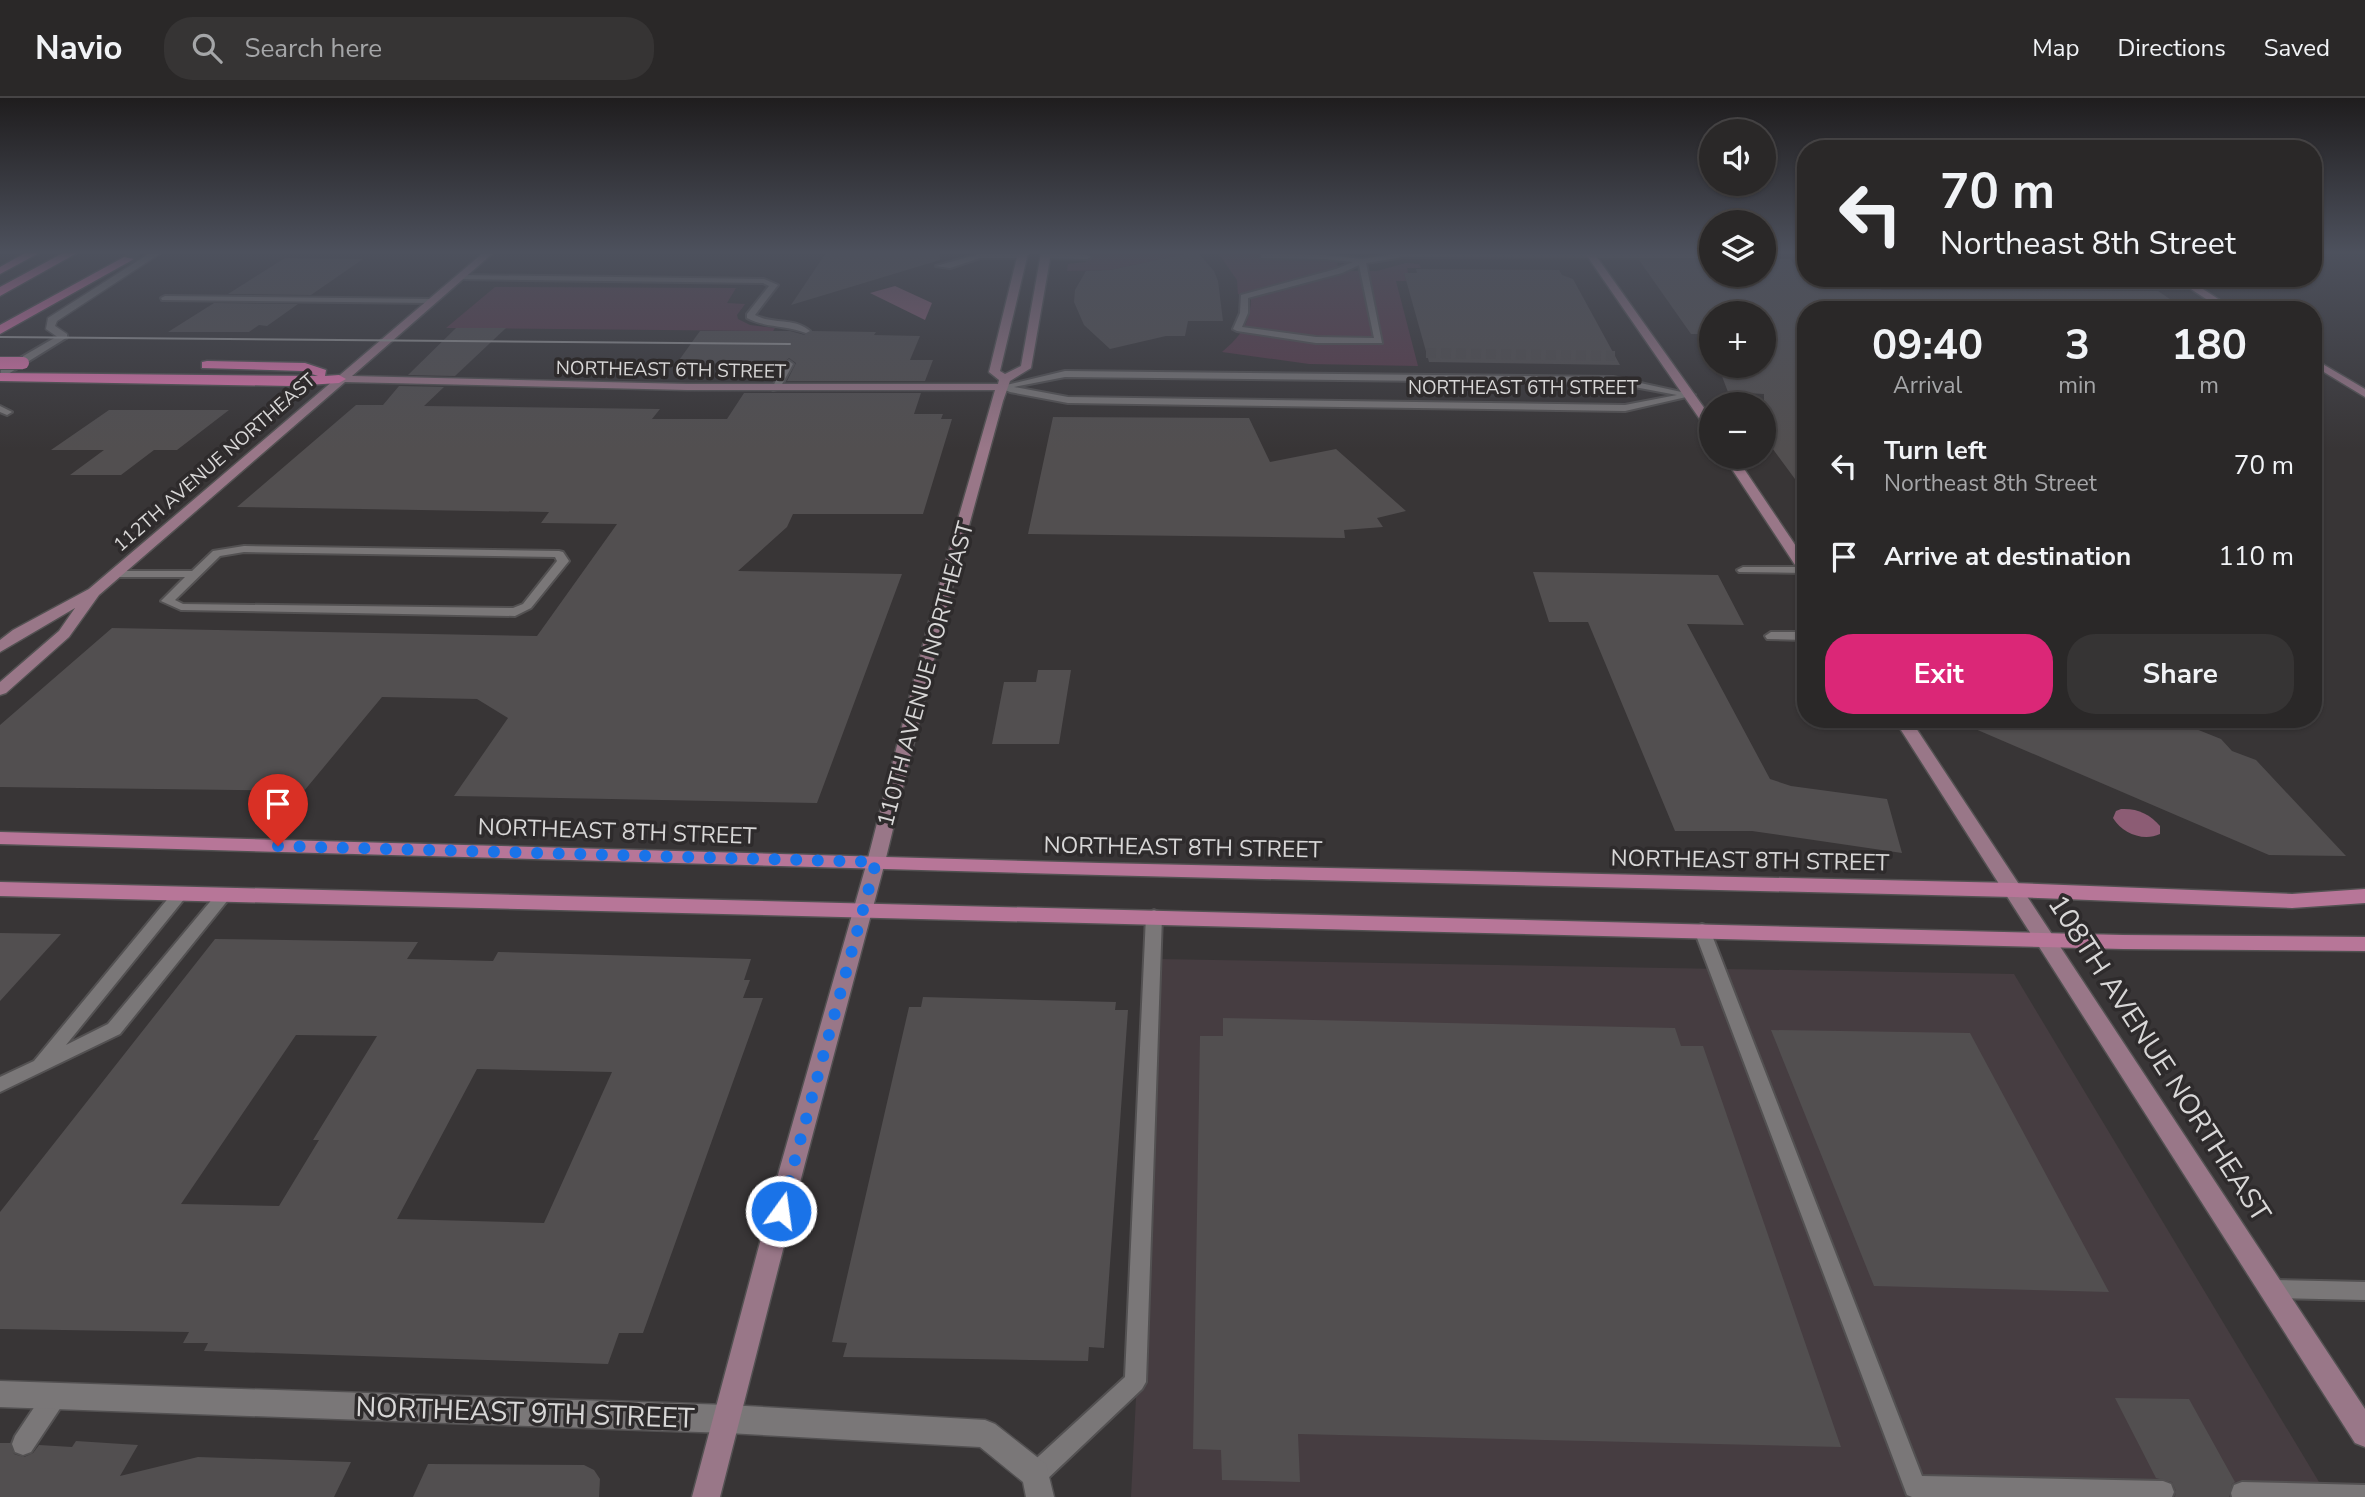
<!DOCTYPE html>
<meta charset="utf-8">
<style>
body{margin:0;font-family:"Nunito Sans",sans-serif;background:#363434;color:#f1f3f6;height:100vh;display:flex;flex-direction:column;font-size:26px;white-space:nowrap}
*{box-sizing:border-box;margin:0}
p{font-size:23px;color:#a5a6a8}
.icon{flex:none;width:38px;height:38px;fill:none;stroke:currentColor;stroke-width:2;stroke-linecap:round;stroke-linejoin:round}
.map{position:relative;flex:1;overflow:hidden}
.panel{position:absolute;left:1797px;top:203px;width:525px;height:427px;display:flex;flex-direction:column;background:#2a2828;border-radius:28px;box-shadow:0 2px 5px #0004,0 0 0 2px #464445}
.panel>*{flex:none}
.hud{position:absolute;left:1797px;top:42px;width:525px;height:147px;border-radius:28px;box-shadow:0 2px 5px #0004,0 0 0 2px #464445;background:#2a2828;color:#f1f3f6;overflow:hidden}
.fabs{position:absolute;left:1699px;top:21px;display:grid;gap:14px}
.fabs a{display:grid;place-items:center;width:77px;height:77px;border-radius:50%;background:#2a2828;box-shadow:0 2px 5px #0004,0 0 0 2px #464445;font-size:35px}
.pin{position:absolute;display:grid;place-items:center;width:60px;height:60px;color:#fff;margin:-72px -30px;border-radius:50% 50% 50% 0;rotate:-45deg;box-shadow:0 0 7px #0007}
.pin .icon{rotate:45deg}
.me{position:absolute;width:77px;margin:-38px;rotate:14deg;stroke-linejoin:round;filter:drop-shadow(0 0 5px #0008)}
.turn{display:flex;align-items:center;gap:24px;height:147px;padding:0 28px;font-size:32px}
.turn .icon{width:91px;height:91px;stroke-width:2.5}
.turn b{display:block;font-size:49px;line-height:60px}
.eta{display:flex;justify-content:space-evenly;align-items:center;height:119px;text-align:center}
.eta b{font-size:42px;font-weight:700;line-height:49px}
.button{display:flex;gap:14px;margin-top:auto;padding:14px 28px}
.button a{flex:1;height:80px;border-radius:28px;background:#db2777;color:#fff;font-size:28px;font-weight:700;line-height:80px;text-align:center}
.button a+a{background:#363434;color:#f1f3f6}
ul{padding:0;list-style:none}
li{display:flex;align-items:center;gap:21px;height:91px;padding:0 28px}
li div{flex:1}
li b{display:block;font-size:26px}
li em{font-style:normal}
header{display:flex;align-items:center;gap:42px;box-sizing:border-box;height:98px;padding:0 35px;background:#2a2828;border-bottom:2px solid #464445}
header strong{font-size:33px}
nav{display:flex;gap:38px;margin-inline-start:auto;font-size:24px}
.search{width:490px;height:63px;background:#363434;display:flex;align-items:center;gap:18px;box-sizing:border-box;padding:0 24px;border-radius:28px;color:#a5a6a8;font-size:26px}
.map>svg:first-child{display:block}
</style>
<header>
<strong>Navio</strong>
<div class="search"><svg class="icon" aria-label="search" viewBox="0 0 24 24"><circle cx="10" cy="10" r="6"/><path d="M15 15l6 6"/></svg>Search here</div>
<nav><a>Map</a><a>Directions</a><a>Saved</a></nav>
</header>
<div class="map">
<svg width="2365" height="1399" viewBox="0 0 2365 1399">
<rect width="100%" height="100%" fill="#383536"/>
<polygon fill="#463d41" points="1158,861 2014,876 2328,1399 1131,1399"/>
<g fill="#5a3b4b">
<polygon points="1087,155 1189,155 1110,172 1067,173 1068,166 1086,164"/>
<path d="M1218,155H1264L1265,162L1337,163L1339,173H1377L1406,165L1419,166L1421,170H1407L1408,175H1404L1406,183H1396L1418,268L1309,266L1222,254C1241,238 1251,224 1251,199L1238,196L1237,182Z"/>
<polygon points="495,189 736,190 727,205 745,206 737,217 738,221 750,227 775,230 773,233 446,230"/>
</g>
<g fill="#8c5c74">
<polygon points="895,188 932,205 925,222 870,195"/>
<path d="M2121,711C2137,710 2150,716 2160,728V736C2143,744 2122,735 2113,720L2116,713Z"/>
</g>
<g fill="#524f50" fill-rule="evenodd">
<polygon points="826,155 939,155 940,162 791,207"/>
<polygon points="1189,155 1198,155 1214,173 1218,183 1223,223 1188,223 1185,238 1166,238 1110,251 1084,227 1074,204 1075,192 1086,173 1110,172"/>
<polygon points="285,160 363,161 311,197 228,196"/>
<polygon points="1712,161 1712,177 1764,177 1764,161 1790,161 1806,180 1854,180 1882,192 2158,193 2186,212 1806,212 1806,396 1764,339 1764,296 1728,294 1718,268 1764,268 1764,215 1712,215 1712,236 1691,236 1639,162"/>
<polygon points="1416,171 1559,172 1562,177 1573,181 1620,267 1429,264 1404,175 1417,175"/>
<polygon points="1878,180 2139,180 2144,183 1883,182"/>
<polygon points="214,205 298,206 267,228 259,227 249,234 168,234"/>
<polygon points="456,230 506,230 455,278 408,277"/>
<polygon points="700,233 790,233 805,237 812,233 876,234 874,237 920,238 910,262 933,262 925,283 787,283 796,265 789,260 783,265 773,283 751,283 763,266 677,265"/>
<polygon points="399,288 444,289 424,308 660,311 652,321 727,321 744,295 921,295 914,316 943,316 941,321 952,321 923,416 793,416 787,429 738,473 902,476 817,705 454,698 508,620 477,601 382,599 304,693 0,689 0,627 112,530 537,538 617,426 541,425 549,414 237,409 356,307 383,307"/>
<polygon points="109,312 229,312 177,352 154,352 121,377 70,377 104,352 51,352"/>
<polygon points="1053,319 1249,320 1270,364 1336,351 1406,413 1377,420 1383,429 1344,432 1345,440 1028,436"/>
<polygon points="1533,474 1718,477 1744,527 1687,526 1770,681 1791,688 1887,701 1902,755 1752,733 1675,733 1588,524 1549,524"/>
<polygon points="1038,572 1071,572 1059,646 992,646 1004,584 1036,584"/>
<polygon points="1952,621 2185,621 2191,629 2221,641 2232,653 2256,662 2346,758 2269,757"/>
<polygon points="0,835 61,836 0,903"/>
<path d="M215,841L418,844L407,861L493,863L498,854L751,861L744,882H750L743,900H763L643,1235H619L608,1266L204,1253L208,1245H183L189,1234L0,1231V1114ZM296,937L377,938L313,1042H319L279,1108L181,1106ZM477,971L612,974L544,1125L397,1121Z"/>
<polygon points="923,899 1116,904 1115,912 1128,912 1104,1250 1089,1249 1088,1263 843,1259 847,1245 832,1244 909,909 921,909"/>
<polygon points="1223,920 1675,930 1681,948 1703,948 1841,1349 1298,1336 1300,1384 1222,1382 1221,1352 1193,1351 1200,938 1223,938"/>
<polygon points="1771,932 1970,935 2109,1194 1874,1188"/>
<polygon points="2115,1300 2189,1301 2235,1384 2232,1386 2229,1399 2175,1399 2176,1393 2172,1384 2156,1380"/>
<polygon points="76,1343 138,1347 120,1378 198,1359 351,1364 334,1399 0,1399 0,1345 10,1345 14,1356 24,1359 33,1355 39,1347 72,1349"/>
<polygon points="428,1366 584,1367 594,1372 600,1381 599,1399 413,1399"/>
</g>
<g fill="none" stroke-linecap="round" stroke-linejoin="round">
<polyline stroke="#504d4e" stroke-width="10" stroke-dasharray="10 5" stroke-linecap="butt" points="1426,255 1615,258"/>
<polyline stroke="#504d4e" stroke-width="12" stroke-dasharray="12 6" stroke-linecap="butt" points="128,161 138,155"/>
<defs>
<g id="lane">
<path d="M1400,155L1704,156L1708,158L1704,160L1403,159L1366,165L1382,245H1316L1237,233L1233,231L1240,215L1241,197L1336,171L1353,164L1325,161L1264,160H1261V156L1325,157L1362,161ZM1359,167L1374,240L1316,239L1242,229L1248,215V200L1342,175Z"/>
<polygon points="979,156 1022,156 1026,158 1022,160 980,160 950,170 936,168"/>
<polygon points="1045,156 1087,157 1091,159 1087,161 1042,160 1042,156"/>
<path d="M461,177L764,181L778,187L755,217C773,227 794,219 810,233L806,235C787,227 765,230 747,220V216L769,188L763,185L458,181V177Z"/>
<polygon points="1856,180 1869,180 1883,185 2192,186 2196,188 2192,190 1882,189"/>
<polygon points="165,198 432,201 436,203 432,205 162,202 161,200"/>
<polygon points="63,235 67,238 66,240 0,281 1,271"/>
<polygon points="789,263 793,266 780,290 773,292 772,290 785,266"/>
<path d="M1065,273L1613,279L1695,297L1625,313L1068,305L1010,294L998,289ZM1065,279L1613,285L1677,297L1625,307L1068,299L1014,289Z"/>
<polygon points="0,308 12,314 7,317 0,314"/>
<path d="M244,448L559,453L563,454L569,463L531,510L515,518L181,512L161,503L185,479H114L108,476L114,473H192L213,453ZM244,454L555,459L557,463L523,506L513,510L183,506L175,502L220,458Z"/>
<polygon points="1743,469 1805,469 1806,475 1739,474 1737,472"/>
<polygon points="1771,534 1806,534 1806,542 1767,541 1765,538"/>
<polygon points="180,791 185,792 188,796 185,800 66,947 108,926 219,793 229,793 232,797 120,936 0,994 0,979 34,963 175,792"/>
<polygon points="1154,812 1159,814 1162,818 1146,1284 1142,1291 1044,1384 1036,1387 1028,1384 1025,1376 1028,1368 1125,1279 1146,818 1149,814"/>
<polygon points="1702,826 1708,828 1710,832 1922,1378 2163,1383 2171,1386 2174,1394 2172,1399 1912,1399 1907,1397 1694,832 1696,828"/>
<polygon points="2272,1182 2365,1184 2365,1202 2272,1200 2265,1198 2262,1191 2265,1184"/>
<polygon points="55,1287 63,1290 66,1298 63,1306 31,1354 23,1357 15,1354 12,1346 15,1338 47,1290"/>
<polygon points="2242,1384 2365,1387 2365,1399 2232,1399 2231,1395 2234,1387"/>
</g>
<g id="street">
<polygon points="150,155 161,155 57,223 55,228 67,236 67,240 59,240 46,231 48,220"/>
<polygon points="0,1283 728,1307 985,1322 995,1326 1046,1366 1054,1399 1026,1399 1023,1384 980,1349 728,1335 0,1309"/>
</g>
<g id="secondary">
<polygon points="483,155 493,155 352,278 687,286 998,286 999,282 989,274 1018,155 1028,155 1000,273 1005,276 1021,268 1041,155 1051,155 1031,270 1010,283 1003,303 946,512 885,764 803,1073 720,1399 692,1399 779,1073 867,764 932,512 995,292 687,292 345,284 99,497 69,539 6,595 0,597 0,584 59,533 75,510 0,554 0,542 13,532 89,491"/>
<polygon points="1585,155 1594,155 1712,321 1712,333 1708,333"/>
<polygon points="2174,180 2186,180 2235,212 2223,212"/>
<polygon points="2314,261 2365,291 2365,299 2314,268"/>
<polygon points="1724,359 1736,359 1806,463 1806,477 1801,476"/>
<polygon points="1894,621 1910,621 2365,1311 2365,1349 2355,1345"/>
</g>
<g id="primary">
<polygon points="0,734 1100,765 2013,785 2292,796 2365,791 2365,805 2292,810 2013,799 1100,777 0,746"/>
<polygon points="0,784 2123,837 2365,839 2365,853 2123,851 0,798"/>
</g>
<g id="highway">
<polygon points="25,155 39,155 0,176 0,169"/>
<polygon points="63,155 77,155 0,198 0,189"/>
<polygon points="124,159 134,161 0,236 0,227"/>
<polygon points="207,263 305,265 326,272 325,278 339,277 346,281 339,285 291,288 0,283 0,275 318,278 303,273 202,270 202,264"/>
</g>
</defs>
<use href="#lane" stroke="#535152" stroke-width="4"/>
<use href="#street" stroke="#535152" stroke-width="3"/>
<use href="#secondary" stroke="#535152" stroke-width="3"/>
<use href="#primary" stroke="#535152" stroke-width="3"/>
<use href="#highway" stroke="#535152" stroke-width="3"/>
<use href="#lane" fill="#7a7778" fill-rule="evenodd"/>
<use href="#street" fill="#7a7778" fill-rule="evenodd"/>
<use href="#secondary" fill="#978" fill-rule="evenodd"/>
<use href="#primary" fill="#b77698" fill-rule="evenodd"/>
<use href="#highway" fill="#e076ae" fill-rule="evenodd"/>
<polyline stroke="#9c9b9b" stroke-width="2" points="0,239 790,246"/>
<defs>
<polyline id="highway-bridge" points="0,265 23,265"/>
</defs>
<use href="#highway-bridge" stroke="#535152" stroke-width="14" stroke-linecap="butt"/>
<use href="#highway-bridge" stroke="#e076ae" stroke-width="12"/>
</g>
<linearGradient id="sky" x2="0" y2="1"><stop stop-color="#1f1d1e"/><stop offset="0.44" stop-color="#4d515d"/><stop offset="1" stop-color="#4d515d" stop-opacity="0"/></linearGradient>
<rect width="2365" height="351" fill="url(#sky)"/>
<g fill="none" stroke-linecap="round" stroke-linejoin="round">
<polyline stroke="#1a73e8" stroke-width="12" stroke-dasharray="0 21.6" points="278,748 876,764 781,1113"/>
</g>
<g text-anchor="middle" stroke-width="7" stroke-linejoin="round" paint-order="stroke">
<g font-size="19" fill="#d8d7d7" stroke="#2e2b2c">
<text transform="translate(671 271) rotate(1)" y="7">NORTHEAST 6TH STREET</text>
<text x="1523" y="296">NORTHEAST 6TH STREET</text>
<text transform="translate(214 364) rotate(-41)" y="7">112TH AVENUE NORTHEAST</text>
</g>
<g font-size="23" fill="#d8d7d7" stroke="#2e2b2c">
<text transform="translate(925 576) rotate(-75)" y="8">110TH AVENUE NORTHEAST</text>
<text transform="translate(617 733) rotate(2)" y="8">NORTHEAST 8TH STREET</text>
<text transform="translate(1183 749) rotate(1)" y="8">NORTHEAST 8TH STREET</text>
<text transform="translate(1750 762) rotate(1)" y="8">NORTHEAST 8TH STREET</text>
</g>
<g font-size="28" fill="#d8d7d7" stroke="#2e2b2c">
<text transform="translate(2160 960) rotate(57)" y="10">108TH AVENUE NORTHEAST</text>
<text transform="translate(525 1314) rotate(2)" y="10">NORTHEAST 9TH STREET</text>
</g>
</g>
</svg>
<div class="fabs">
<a><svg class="icon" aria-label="sound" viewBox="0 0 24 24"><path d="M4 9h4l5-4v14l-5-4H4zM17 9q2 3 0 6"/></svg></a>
<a><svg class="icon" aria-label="layers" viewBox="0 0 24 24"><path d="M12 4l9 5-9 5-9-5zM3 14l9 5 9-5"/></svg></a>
<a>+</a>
<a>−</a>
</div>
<div class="pin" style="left:278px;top:748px;background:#d93025"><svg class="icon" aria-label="arrive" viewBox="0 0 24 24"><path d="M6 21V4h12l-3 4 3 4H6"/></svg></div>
<svg class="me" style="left:781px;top:1113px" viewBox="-20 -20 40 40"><circle r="17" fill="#1a73e8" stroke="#fff" stroke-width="3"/><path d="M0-11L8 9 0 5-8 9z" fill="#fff"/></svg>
<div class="hud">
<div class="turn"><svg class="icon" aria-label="left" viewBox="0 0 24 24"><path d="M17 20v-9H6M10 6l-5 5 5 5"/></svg><div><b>70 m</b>Northeast 8th Street</div></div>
</div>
<section class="panel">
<div class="eta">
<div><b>09:40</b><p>Arrival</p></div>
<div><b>3</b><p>min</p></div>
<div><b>180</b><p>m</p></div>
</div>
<ul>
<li><svg class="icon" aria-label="left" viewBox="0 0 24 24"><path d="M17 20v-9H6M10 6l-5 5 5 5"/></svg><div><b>Turn left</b><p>Northeast 8th Street</p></div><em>70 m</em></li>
<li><svg class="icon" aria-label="arrive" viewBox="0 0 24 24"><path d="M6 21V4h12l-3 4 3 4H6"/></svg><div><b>Arrive at destination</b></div><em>110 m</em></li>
</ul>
<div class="button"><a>Exit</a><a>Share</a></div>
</section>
</div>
